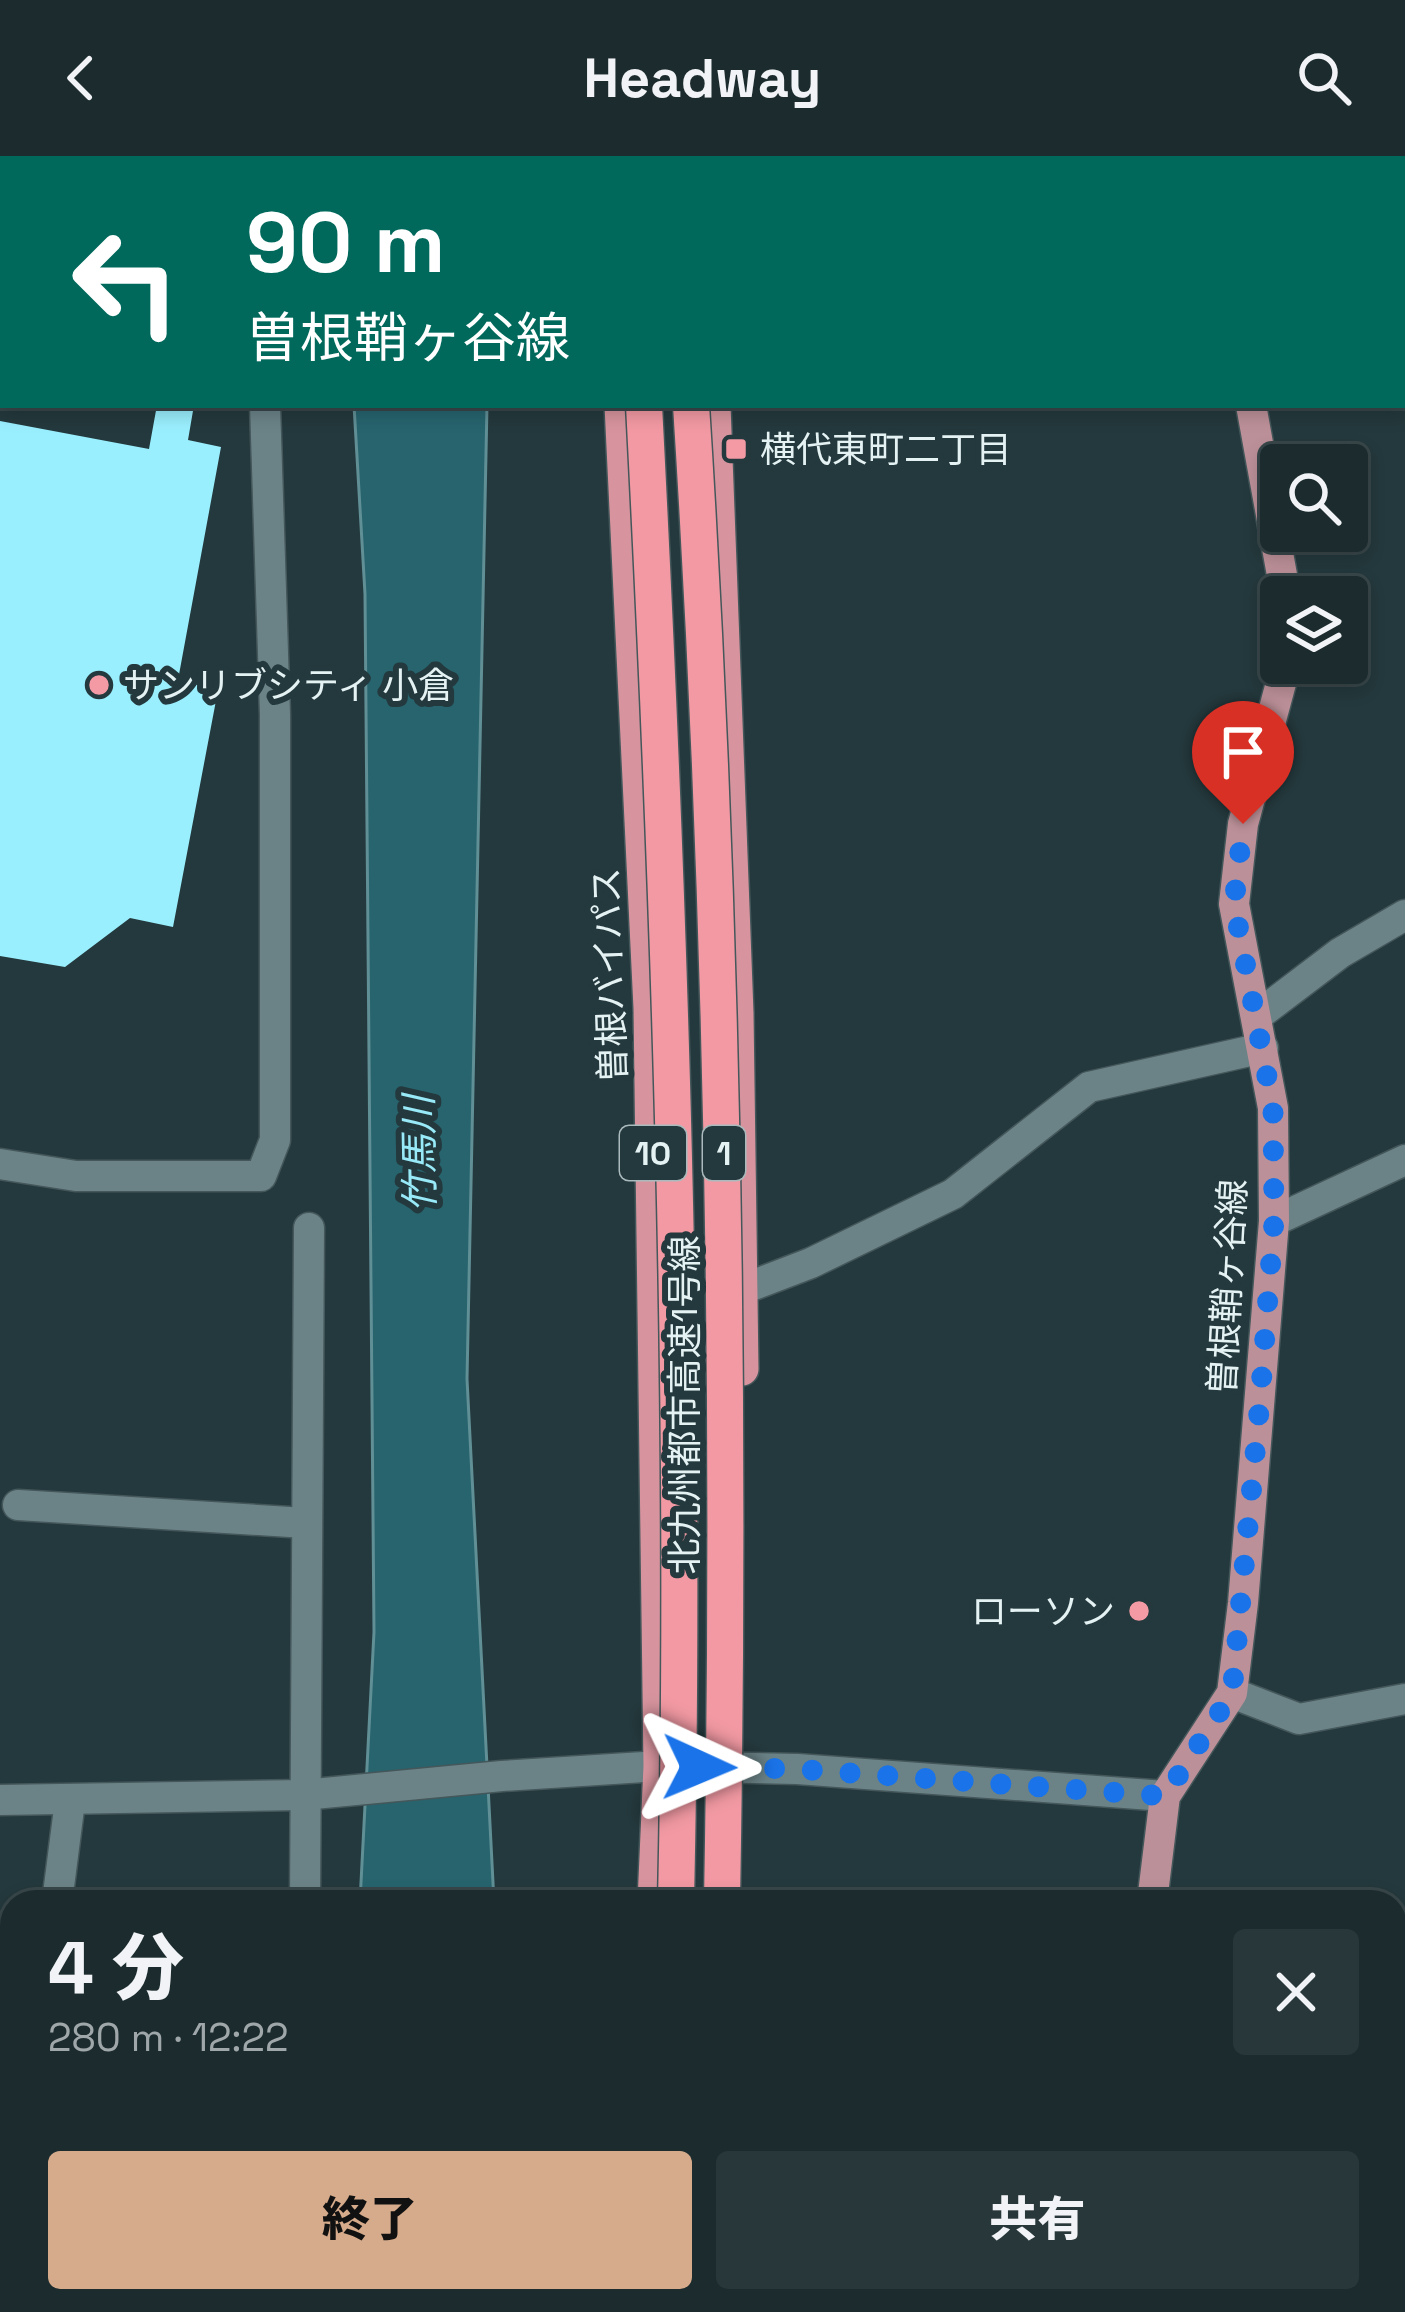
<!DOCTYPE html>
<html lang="ja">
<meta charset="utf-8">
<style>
body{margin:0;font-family:"Space Grotesk","Noto Sans JP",sans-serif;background:#28373a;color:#f1f3f6;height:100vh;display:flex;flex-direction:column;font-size:45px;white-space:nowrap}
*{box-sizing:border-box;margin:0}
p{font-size:39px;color:#a0a7aa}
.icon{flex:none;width:66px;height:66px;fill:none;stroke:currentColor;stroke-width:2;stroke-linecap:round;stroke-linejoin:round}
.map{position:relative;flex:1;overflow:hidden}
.sheet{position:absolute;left:0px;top:1734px;width:1407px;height:423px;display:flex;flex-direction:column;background:#1b2b2e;border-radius:36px 36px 0 0;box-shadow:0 6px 18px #0003,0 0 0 3px #39474a}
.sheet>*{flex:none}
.banner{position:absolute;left:0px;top:0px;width:1407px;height:252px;box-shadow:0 6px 18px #0003,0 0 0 3px #39474a;background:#00695c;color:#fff;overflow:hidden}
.fabs{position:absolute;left:1260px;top:288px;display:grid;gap:24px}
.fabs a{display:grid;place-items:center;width:108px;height:108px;border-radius:12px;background:#1b2b2e;box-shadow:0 6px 18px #0003,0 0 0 3px #39474a;font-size:60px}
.pin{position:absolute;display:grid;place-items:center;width:102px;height:102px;color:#fff;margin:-123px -51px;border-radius:50% 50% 50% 0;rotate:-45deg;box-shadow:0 0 12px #0007}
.pin .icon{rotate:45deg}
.me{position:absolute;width:132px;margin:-66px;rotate:91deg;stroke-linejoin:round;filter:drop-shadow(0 0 9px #0008)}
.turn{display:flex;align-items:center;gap:42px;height:252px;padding:0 48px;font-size:54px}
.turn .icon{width:156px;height:156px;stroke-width:2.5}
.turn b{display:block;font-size:84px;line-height:102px}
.round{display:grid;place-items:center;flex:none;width:126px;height:126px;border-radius:12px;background:#28373a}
.summary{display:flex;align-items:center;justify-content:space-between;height:204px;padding:0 48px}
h1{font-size:72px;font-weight:800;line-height:90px}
.cta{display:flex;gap:24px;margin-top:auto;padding:24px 48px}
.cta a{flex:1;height:138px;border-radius:12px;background:#d6ab8b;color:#111;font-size:48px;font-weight:800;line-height:138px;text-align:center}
.cta a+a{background:#28373a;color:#f1f3f6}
header{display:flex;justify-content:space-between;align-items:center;height:156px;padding:0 48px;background:#1b2b2e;font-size:54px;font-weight:800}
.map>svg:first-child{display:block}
</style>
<header><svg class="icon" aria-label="back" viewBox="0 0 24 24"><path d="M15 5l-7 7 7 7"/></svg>Headway<svg class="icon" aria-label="search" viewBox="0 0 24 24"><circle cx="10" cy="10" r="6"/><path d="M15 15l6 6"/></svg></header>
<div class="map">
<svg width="1405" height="2156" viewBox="0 0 1405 2156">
<rect width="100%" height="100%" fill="#24393d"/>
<g fill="#27646e" stroke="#608f96" stroke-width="3">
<polygon points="354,249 487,249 467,1223 494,1746 360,1746 374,1476 365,438"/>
<polygon points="532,2145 673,2145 685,2156 544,2156"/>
</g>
<polygon fill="#9aeffe" points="157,249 194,249 188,284 221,291 178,524 218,534 173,771 130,762 65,811 0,800 0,265 149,293"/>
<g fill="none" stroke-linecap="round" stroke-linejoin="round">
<defs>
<polyline id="service" points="329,2156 329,2145"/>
<g id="minor">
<polyline points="1247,3 1248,0"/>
<polyline points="1257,860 1340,797 1405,759"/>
<polyline points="743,1133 811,1107 953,1038 1089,931 1263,892"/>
<polyline points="18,1349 306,1367"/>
<polyline points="1232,1537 1299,1563 1405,1543"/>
<polyline points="0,1644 303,1639 502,1620 660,1610 797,1613 1165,1640"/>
<polyline points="57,1746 70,1645"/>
<polyline points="305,1746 309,1072"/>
<polyline points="1395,1792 1405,1787"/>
<polyline points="0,1963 12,1943"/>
<polyline points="1395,2019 1405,2022"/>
<polyline points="35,2156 37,2145"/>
</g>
<g id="tertiary">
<polyline points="252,0 252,3"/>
<polyline points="492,0 505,3"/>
<polyline points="0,1008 76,1020 261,1020 275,984 275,559 265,249"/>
<polyline points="1274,1065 1405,1004"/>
</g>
<g id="primary">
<polyline points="1213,0 1213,3"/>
<polyline points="1251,249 1286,441"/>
<polyline points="1152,1746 1165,1640 1232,1537 1243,1447 1274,1065 1273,952 1234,748 1243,668 1281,527 1282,507"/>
<polyline points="1127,2156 1127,2145"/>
</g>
<g id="trunk">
<polyline points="605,0 606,3"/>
<polyline points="704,0 704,3"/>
<polyline points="621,249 650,852 660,1610 654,1746"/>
<polyline points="714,249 737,857 742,1213"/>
<polyline points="639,2156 639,2145"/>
<polyline points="732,2156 733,2145"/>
</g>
<g id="motorway">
<polyline points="629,0 629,3"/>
<polyline points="672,0 672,3"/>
<polyline points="664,2156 665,2145"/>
<polyline points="712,2156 713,2145"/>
</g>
</defs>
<use href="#service" stroke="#44575a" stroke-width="24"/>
<use href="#minor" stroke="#44575a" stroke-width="33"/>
<use href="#tertiary" stroke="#44575a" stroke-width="33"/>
<use href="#primary" stroke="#44575a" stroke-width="33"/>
<use href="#trunk" stroke="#44575a" stroke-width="36"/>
<use href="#motorway" stroke="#44575a" stroke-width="39"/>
<use href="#service" stroke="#6b8387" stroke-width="21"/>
<use href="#minor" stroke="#6b8387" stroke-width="30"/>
<use href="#tertiary" stroke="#6b8387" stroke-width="30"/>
<use href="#primary" stroke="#bc9098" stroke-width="30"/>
<use href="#trunk" stroke="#d7949e" stroke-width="33"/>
<use href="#motorway" stroke="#f299a3" stroke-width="36"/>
<defs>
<g id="motorway-bridge">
<path d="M644,249C670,748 687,1247 676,1746"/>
<path d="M691,249C723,748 731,1246 722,1746"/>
</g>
</defs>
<use href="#motorway-bridge" stroke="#44575a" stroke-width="39" stroke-linecap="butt"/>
<use href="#motorway-bridge" stroke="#f299a3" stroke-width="36"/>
</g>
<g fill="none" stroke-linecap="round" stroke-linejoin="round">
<polyline stroke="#1a73e8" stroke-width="21" stroke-dasharray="0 37.8" points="699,1611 797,1613 1165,1640 1232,1537 1259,1256 1274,1065 1273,952 1234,748 1243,668"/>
</g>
<g fill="#f49aa4" stroke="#24393d" stroke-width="4.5">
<rect x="724" y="281" width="24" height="24" rx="6"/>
<circle cx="99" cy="529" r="12"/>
<circle cx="1139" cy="1455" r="12"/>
</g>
<g text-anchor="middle" stroke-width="12" stroke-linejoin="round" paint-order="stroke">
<g fill="#24393d" stroke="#abbabd" stroke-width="3">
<rect x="620" y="970" width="66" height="54" rx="9"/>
<rect x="703" y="970" width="42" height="54" rx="9"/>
</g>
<g font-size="33" font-weight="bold" fill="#e5f2f4">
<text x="653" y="1009">10</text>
<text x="724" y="1009">1</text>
</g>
<g font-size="36" fill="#e5f2f4" stroke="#24393d" text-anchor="start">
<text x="760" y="306">横代東町二丁目</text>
<text x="123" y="542">サンリブシティ 小倉</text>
<text x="1115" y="1468" text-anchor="end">ローソン</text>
</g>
<g font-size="36" fill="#e5f2f4" stroke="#24393d">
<text transform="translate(609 819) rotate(-92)" y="13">曽根バイパス</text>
<text transform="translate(1227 1131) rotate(-87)" y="13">曽根鞘ヶ谷線</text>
<text transform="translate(684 1249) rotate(-90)" y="13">北九州都市高速1号線</text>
</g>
<g font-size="39" font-style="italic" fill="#99eaf9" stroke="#24393d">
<text transform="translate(419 998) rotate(-91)" y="14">竹馬川</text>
</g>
</g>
</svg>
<div class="fabs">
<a><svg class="icon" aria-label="search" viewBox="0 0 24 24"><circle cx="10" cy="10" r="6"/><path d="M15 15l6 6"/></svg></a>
<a><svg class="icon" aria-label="layers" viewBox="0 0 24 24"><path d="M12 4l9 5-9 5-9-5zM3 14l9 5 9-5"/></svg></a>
</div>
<div class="pin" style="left:1243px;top:668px;background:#d93025"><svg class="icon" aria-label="arrive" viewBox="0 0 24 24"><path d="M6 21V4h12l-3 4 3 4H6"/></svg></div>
<svg class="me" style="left:699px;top:1611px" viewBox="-20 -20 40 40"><path d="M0-17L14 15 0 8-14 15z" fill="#1a73e8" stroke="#fff" stroke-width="4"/></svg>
<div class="banner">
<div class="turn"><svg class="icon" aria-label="left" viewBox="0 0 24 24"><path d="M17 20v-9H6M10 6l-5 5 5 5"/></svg><div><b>90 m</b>曽根鞘ヶ谷線</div></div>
</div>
<section class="sheet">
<div class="summary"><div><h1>4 分</h1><p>280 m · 12:22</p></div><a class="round"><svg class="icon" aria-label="close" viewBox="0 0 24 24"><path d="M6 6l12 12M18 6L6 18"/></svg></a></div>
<div class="cta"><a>終了</a><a>共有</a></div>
</section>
</div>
